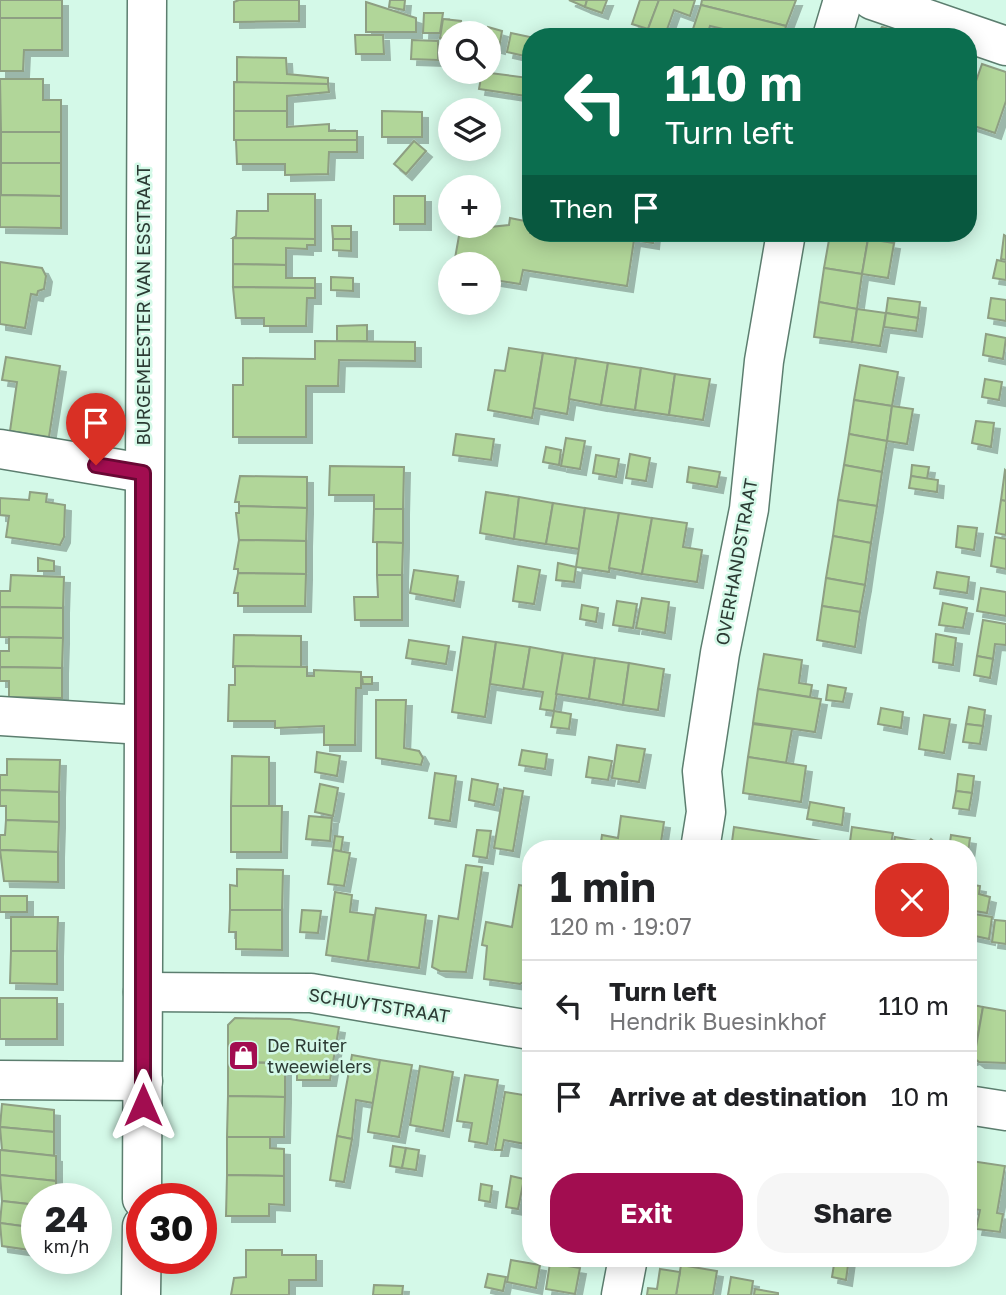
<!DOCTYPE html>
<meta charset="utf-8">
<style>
body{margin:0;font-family:"Golos Text",sans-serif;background:#f6f6f6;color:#202124;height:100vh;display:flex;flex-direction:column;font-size:26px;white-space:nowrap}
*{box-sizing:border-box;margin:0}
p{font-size:23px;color:#757577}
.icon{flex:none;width:38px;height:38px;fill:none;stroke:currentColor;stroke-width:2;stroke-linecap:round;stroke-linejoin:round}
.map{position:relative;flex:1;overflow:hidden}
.side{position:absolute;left:522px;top:840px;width:455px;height:427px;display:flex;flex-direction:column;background:#fff;border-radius:28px;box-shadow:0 4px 18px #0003}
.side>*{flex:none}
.banner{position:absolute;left:522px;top:28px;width:455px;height:214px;border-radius:28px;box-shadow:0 4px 18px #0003;background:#0b6e4f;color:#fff;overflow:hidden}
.tools{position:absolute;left:438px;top:21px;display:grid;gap:14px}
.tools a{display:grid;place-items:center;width:63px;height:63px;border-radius:50%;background:#fff;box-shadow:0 4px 18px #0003;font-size:35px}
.speed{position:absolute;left:21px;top:1183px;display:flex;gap:14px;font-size:35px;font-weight:700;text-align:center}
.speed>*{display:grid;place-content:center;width:91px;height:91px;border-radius:50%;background:#fff;box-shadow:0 4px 18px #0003;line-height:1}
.speed small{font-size:18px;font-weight:400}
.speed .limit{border:10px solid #d22;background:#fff;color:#111}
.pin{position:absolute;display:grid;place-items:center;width:60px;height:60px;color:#fff;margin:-72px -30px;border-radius:50% 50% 50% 0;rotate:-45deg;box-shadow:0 0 7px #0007}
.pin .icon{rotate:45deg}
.me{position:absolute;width:77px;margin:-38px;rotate:0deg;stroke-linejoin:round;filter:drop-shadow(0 0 5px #0008)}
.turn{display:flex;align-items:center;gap:24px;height:147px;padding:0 28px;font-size:32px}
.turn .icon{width:91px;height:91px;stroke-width:2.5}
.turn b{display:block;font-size:49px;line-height:60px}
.then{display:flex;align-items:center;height:66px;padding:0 28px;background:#0003;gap:14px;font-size:26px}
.round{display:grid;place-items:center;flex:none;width:74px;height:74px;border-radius:28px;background:#f6f6f6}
.overview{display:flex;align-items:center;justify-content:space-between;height:119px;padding:0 28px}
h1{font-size:42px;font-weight:700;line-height:52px}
.button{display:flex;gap:14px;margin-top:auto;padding:14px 28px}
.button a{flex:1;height:80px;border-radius:28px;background:#a20d50;color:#fff;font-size:28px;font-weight:700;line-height:80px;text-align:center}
.button a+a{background:#f6f6f6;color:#202124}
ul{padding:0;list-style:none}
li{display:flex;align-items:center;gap:21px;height:91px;padding:0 28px;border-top:2px solid #e0e0e0}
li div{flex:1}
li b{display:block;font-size:26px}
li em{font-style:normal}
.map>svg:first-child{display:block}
</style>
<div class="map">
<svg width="1006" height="1295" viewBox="0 0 1006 1295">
<defs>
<filter id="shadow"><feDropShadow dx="6" dy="6" stdDeviation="0" flood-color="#0004"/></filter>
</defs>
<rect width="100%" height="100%" fill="#d4f9e8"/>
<g fill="#b1d699" stroke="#8e9f83" stroke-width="2" filter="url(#shadow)">
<rect x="0" y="0" width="62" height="18"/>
<polygon points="239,0 299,0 299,21 234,22 234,2"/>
<polygon points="390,0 405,0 404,10 389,7"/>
<polygon points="569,0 587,0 585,7"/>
<polygon points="587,0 607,0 602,13 585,7"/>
<polygon points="640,0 659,0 648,29 632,24"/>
<polygon points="659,0 695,0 690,16 674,10 665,35 648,29"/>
<polygon points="702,0 796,0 786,26 701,5"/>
<polygon points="366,2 416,18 416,32 366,32"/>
<polygon points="701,5 786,26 783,37 734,37 736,32 710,26 708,32 693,29"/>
<polygon points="424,13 443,13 440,33 423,33"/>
<polygon points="0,18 62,18 62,50 24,50 23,71 0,71"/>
<polygon points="443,19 461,21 460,33 450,33 450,39 440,38"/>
<polygon points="488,27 502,31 499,48 488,45"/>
<polygon points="882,27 920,37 876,37"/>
<polygon points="511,33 530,37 529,57 507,52"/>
<polygon points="355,35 383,35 384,54 356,54"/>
<polygon points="412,40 438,41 438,60 411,59"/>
<polygon points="237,57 286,58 287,74 328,78 328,84 237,83"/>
<polygon points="982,64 1006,72 1006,101 995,133 968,124 968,104"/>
<polygon points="482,72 529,78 526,96 479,89"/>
<polygon points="0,79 43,79 43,100 61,100 61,132 1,132"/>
<polygon points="234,82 328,84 329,92 287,96 287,111 234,111"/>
<polygon points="234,111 287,111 287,127 329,124 329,131 357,131 357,140 234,140"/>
<polygon points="382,111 422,112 422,137 382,137"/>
<polygon points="442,120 450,120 450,138 443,138"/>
<rect x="1" y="132" width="60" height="31"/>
<polygon points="236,140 357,140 357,152 329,152 328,174 285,175 285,164 237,164"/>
<polygon points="414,141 426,151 406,174 394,164"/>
<polygon points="1,163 61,163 61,196 1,195"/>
<polygon points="268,194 315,194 315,239 233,238 236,236 237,211 268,211"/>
<polygon points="0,195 61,196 61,228 0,227"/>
<rect x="394" y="196" width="31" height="28"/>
<polygon points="510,218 530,222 530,233 654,233 653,243 634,240 627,286 523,270 520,284 488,279 488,264 454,264 460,230 509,225"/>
<polygon points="332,226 351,226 351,239 333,239"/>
<polygon points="830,233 889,233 887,243"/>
<polygon points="830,234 868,239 862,274 824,268"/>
<polygon points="1004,235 1006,236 1006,260 1001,259"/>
<polygon points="233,238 315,239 315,245 307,245 307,249 286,248 286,265 233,264"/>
<polygon points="333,239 351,239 351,251 333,250"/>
<polygon points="868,239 894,243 888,278 862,274"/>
<polygon points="997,260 1006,262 1006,280 993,278"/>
<polygon points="0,262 42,268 46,276 44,289 38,291 37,295 31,294 25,328 0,324"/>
<polygon points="233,264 286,265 286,278 315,278 315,288 233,287"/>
<polygon points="824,268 862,274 857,309 819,302"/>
<polygon points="331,277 353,278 353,291 331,290"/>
<polygon points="233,287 315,288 315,298 307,298 306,326 264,326 264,318 236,318"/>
<polygon points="888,298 920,302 918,318 886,313"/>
<polygon points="991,298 1006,300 1006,321 988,318"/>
<polygon points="819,302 857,309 852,342 814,337"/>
<polygon points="857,309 886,313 880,346 852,342"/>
<polygon points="886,313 918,318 916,331 884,327"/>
<polygon points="367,325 367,341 337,341 337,326"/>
<polygon points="986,334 1006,338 1003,359 983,355"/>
<polygon points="315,341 415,342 415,361 339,360 338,386 306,386 306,437 233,437 233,385 243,385 243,358 315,359"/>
<polygon points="509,348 543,353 532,418 488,410 495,370 505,371"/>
<polygon points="543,353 576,358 567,414 534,408"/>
<polygon points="6,357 60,366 49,437 10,431 17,382 2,380"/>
<polygon points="576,358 608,363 601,405 569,399"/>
<polygon points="608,363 641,368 635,410 601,405"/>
<polygon points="860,365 898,372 892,406 854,400"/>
<polygon points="641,368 675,374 669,415 635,410"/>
<polygon points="675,374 710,379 703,420 669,415"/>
<polygon points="985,379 1002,382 999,400 982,397"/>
<polygon points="854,400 892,406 887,441 849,434"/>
<polygon points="892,406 913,409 907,444 887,441"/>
<polygon points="976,421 994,423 991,447 972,443"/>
<polygon points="456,434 494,439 491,460 453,455"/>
<polygon points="849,434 887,441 882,472 844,465"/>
<polygon points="566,438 585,441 580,469 561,466"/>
<polygon points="546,447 561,450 559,465 543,462"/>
<polygon points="630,454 650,458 646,481 626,478"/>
<polygon points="596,455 619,459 616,477 593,473"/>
<polygon points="844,465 882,472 877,506 838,500"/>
<polygon points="912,465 929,467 927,479 911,476"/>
<polygon points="330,466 404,467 403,509 374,509 374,495 329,495"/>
<polygon points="689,467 720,472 717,487 687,482"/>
<polygon points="1005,470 1006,471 1006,501 1001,500"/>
<polygon points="240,476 307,477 307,508 239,506 239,502 235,502"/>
<polygon points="911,476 938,480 937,492 909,488"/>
<polygon points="30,492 47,494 46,502 65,505 64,537 60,545 6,537 9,516 0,515 0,498 29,500"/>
<polygon points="486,492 519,497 514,539 480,533"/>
<polygon points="519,497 553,503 546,544 514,539"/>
<polygon points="838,500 877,506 871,543 833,536"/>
<polygon points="1001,500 1006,501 1006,535 996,533"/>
<polygon points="553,503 585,508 579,549 546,544"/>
<polygon points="239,506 307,508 306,541 239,540 236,513 239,513"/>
<polygon points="585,508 619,513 609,572 576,567"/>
<polygon points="374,509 403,509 403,543 373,542"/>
<polygon points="619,513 652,518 642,574 609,568"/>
<polygon points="652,518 687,523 683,547 702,550 697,582 642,574"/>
<polygon points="958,526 977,528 974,550 956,547"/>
<polygon points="833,536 871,543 865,585 826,578"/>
<polygon points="995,537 1006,539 1006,569 991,566"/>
<polygon points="239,540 306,541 306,574 238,573 238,569 234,569"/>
<polygon points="377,542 403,543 402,575 377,575"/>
<polygon points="38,558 54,561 54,571 38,571"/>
<polygon points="558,563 576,567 574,582 556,580"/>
<polygon points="518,566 540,570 534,604 513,601"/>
<polygon points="414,570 458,576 454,601 410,593"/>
<polygon points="937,572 969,577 967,593 934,588"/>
<polygon points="238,573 306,574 305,606 238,606 238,593 234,593"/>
<polygon points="11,575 64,577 63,608 0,607 0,591 10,591"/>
<polygon points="377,575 402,575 402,620 355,620 354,597 378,597"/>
<polygon points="826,578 865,585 860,612 822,606"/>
<polygon points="981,588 1006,592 1006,616 977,611"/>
<polygon points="642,598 669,602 665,633 636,628"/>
<polygon points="617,601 637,604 633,628 613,625"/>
<polygon points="943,603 967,608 963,628 939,625"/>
<polygon points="582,605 598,608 596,622 580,619"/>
<polygon points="822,606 860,612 855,647 817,640"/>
<polygon points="0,607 63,608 63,638 0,637"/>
<polygon points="983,620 1006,624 1006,645 995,644 993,659 977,656"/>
<polygon points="936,634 956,638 953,665 933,662"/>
<polygon points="234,635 301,636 301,667 233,667"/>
<polygon points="9,637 63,638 62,668 0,667 0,651 9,651"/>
<polygon points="463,637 496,642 485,717 452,712"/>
<polygon points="409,640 449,646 446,664 406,658"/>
<polygon points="496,642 530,647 523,689 490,684"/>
<polygon points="530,647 563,653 554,711 540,709 543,692 523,689"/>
<polygon points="563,653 595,658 589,699 556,694"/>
<polygon points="764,654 802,660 799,683 812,685 810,697 758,689"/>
<polygon points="977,656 993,659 990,678 974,675"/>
<polygon points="595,658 629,663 623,705 589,699"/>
<polygon points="629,663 664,669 658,710 623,705"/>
<polygon points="235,666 307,667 307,676 314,676 314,670 361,672 361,688 356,688 355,745 324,745 324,726 275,728 275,721 228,721 229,685 235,685"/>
<polygon points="0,667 62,668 62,698 9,697 9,681 0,681"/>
<polygon points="362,677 372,677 372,684 363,684"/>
<polygon points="828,685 846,688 843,702 826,700"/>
<polygon points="758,689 821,699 815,732 753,723"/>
<polygon points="376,700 406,700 404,748 419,751 423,758 421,765 376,758"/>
<polygon points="969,707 985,710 983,726 966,724"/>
<polygon points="881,708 903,712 901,728 878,724"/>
<polygon points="554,711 571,714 569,729 551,727"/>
<polygon points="924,715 950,719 944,753 919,749"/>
<polygon points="753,724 792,729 786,763 748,757"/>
<polygon points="966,724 983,726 980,744 963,742"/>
<polygon points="617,745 645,749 639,782 612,778"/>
<polygon points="522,750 547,754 545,769 519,765"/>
<polygon points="317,752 340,756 337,776 315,772"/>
<polygon points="232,756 269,757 269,806 231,806"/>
<polygon points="589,757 612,761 608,780 586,777"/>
<polygon points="748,757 806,766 801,802 743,793"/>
<polygon points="7,759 60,760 59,792 0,790 0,775 7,775"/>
<polygon points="435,773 456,776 450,821 429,818"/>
<polygon points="958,774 974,776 972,793 956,791"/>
<polygon points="472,779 498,784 494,805 469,800"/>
<polygon points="320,784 338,788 333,816 315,812"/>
<polygon points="504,788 523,791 513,851 494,848"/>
<polygon points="0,790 59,792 59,822 6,820 6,806 0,806"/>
<polygon points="956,791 972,793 969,810 953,808"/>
<polygon points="810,802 844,808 842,825 807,819"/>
<polygon points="231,806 282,806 281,852 231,852"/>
<polygon points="309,816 332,818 330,841 306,839"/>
<polygon points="621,816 664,822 660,849 600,849 602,835 618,838"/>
<polygon points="6,820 59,822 58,852 0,850 0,835 5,835"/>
<polygon points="734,827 828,842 826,849 780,846 780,849 731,849"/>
<polygon points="852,827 893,833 890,849 849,849"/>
<polygon points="477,830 491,831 487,858 473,856"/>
<polygon points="951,835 970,838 968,853 968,849 949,849"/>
<polygon points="335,836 343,837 341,851 333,850"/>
<polygon points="895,837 928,843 931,839 942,849 893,849"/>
<polygon points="0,850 58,852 58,882 4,881"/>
<polygon points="333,850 350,853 344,886 328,884"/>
<polygon points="466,865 482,867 466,972 440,971 432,967 439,916 458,919"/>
<polygon points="237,869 283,870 282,910 230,910 230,885 237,886"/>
<polygon points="968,884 980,886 979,894 990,897 987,913 968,910"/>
<polygon points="519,885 530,887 530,944 523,982 520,984 484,979 487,946 482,945 486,922 512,927"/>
<polygon points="335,892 352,895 350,912 374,915 368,961 326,955"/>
<rect x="0" y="896" width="27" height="16"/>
<polygon points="376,908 426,915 419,968 368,961"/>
<polygon points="230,910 282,910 282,950 236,949 236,932 229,932"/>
<polygon points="302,910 321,911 318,933 300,932"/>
<polygon points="974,914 992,917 989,939 970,935"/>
<polygon points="11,917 58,917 57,951 11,951"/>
<polygon points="995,920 1006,921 1006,944 992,942"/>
<polygon points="11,951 57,951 57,984 10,983"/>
<rect x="0" y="998" width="57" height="41"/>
<polygon points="968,1004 983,1007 974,1058 968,1060"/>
<polygon points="983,1007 1006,1011 1006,1063 979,1062 974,1058"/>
<polygon points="235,1018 290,1019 339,1027 330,1080 297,1080 297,1063 228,1062 228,1025"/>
<polygon points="352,1055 380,1060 373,1103 356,1100 352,1139 337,1136"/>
<polygon points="380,1060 412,1065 399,1137 368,1132"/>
<polygon points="228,1062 270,1063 270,1070 285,1070 285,1097 228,1096"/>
<polygon points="420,1066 453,1072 443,1131 410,1125"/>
<polygon points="465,1075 498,1080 487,1144 469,1141 472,1123 457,1121"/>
<polygon points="505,1092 530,1096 530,1145 504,1140 502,1150 495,1150"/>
<polygon points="228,1096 285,1097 284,1137 227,1137"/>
<polygon points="2,1104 54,1110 54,1132 0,1127"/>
<polygon points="0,1127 54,1132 54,1156 2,1150"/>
<polygon points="337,1136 352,1139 344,1182 330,1180"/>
<polygon points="227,1137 270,1137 270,1148 284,1149 284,1176 227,1175"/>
<polygon points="393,1146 406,1148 402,1168 390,1166"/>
<polygon points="406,1148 419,1150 416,1170 402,1168"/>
<polygon points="0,1150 56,1156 56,1181 0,1175"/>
<polygon points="971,1161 1005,1166 997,1213 1003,1214 1000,1232 976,1229 980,1210 968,1208"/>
<polygon points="0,1175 56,1181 56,1199 37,1199 37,1205 2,1201"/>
<polygon points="227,1175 284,1176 284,1205 269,1204 269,1216 226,1216"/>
<polygon points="511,1176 524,1179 518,1209 506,1207"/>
<polygon points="481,1184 492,1186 490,1202 479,1200"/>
<polygon points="2,1201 37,1205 37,1228 0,1223"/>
<polygon points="0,1223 37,1228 37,1251 2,1246"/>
<polygon points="246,1250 282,1250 282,1255 316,1255 316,1280 289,1280 289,1295 231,1295 234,1278 246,1277"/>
<polygon points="835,1258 849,1258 846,1280 832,1277"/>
<polygon points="511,1260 540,1265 536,1288 507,1282"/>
<polygon points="550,1263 580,1268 575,1294 546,1289"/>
<polygon points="681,1265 717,1271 713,1295 676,1295"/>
<polygon points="660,1269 680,1272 676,1295 647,1295 648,1288 657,1289"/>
<polygon points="488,1274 506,1277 503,1291 485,1287"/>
<polygon points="731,1277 753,1281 751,1295 728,1295"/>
<polygon points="374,1285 403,1286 402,1295 373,1295"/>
<polygon points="755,1289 778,1293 778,1295 754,1295"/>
</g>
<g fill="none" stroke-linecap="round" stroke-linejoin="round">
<defs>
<g id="minor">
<polyline points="872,0 1006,46"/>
<polyline points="832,37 843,0"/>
<polyline points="0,449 143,473"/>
<polyline points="0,716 143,725"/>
<polyline points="700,849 706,812 702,771 720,653 749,509 764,361 786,233"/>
<polyline points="143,992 311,993 530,1030"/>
<polyline points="0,1080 143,1081"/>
<polyline points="968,1105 1006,1111"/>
<polyline points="142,1199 147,0"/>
<polyline points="141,1295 142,1226"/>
<polyline points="621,1295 628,1258"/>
</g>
</defs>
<use href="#minor" stroke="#5c7e6f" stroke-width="41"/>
<use href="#minor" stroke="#fff" stroke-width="38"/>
</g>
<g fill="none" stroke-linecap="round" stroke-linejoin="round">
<defs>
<polyline id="route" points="96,465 143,473 143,1105"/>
</defs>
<use href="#route" stroke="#690834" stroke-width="18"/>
<use href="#route" stroke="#a20d50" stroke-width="12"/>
</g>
<defs>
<symbol id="shop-square" viewBox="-11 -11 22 22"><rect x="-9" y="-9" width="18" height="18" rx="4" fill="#a20d50" stroke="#d4f9e8"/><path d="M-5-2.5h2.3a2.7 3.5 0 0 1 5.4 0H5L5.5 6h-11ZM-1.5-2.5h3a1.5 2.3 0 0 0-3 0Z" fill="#fff"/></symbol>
</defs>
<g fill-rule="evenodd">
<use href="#shop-square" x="226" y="1038" width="35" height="35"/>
</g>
<g text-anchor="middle" stroke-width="5" stroke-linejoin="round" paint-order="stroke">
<g font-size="18" fill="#2c3b34" stroke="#d4f9e8">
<text transform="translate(144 305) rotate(-90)" y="6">BURGEMEESTER VAN ESSTRAAT</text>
<text transform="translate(737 562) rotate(-80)" y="6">OVERHANDSTRAAT</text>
<text transform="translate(379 1006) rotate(9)" y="6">SCHUYTSTRAAT</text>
</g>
<g font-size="18" fill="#2c3b34" stroke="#d4f9e8" text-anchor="start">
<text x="267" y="1052">De Ruiter<tspan x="267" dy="21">tweewielers</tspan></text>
</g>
</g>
</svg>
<div class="tools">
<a><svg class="icon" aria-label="search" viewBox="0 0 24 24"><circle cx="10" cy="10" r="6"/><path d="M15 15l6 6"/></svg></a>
<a><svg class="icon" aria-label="layers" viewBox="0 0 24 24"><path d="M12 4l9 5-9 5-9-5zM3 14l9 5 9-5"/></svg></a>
<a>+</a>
<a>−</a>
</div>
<div class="speed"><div>24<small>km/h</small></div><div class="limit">30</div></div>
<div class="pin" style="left:96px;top:465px;background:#d93025"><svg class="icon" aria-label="arrive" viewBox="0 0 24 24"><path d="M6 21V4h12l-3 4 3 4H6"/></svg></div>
<svg class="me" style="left:143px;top:1105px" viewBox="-20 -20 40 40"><path d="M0-17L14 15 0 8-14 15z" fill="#a20d50" stroke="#fff" stroke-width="4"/></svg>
<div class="banner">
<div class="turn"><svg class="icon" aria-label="left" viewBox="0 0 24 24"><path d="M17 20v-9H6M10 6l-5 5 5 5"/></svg><div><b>110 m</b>Turn left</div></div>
<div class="then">Then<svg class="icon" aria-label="arrive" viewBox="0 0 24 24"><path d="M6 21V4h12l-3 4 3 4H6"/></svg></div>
</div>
<section class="side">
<div class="overview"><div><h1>1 min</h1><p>120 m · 19:07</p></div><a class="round" style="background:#d93025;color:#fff"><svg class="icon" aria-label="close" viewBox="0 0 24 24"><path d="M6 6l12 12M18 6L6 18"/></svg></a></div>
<ul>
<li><svg class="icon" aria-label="left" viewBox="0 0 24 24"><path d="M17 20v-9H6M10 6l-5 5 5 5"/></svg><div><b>Turn left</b><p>Hendrik Buesinkhof</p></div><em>110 m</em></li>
<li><svg class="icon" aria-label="arrive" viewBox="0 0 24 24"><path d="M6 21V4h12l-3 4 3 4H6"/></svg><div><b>Arrive at destination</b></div><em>10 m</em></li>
</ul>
<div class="button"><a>Exit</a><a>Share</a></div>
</section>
</div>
